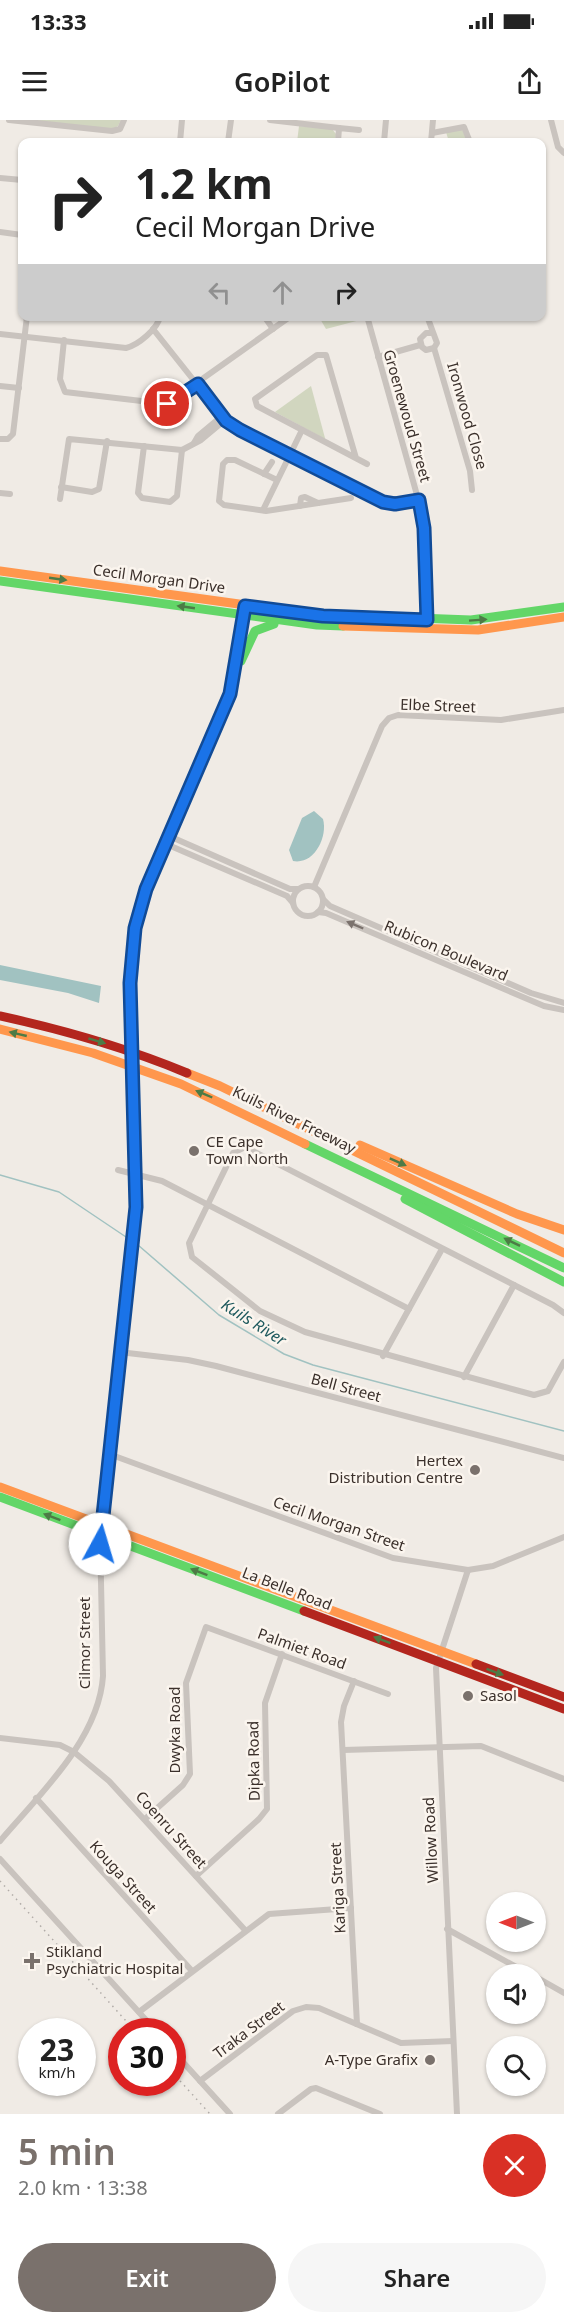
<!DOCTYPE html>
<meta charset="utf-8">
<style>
body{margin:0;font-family:"Noto Sans",sans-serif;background:#f6f6f6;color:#222;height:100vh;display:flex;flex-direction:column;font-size:22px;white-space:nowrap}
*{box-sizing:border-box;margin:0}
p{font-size:20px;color:#767676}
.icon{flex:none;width:33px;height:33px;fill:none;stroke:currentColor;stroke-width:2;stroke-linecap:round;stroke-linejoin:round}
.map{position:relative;height:1994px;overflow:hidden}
.drawer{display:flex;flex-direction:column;background:#fff;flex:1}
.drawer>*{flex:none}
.banner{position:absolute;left:18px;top:18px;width:528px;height:183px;border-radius:12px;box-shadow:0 2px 4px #0004;background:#fff;color:#222;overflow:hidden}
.needle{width:39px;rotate:270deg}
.tools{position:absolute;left:486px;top:1772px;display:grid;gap:12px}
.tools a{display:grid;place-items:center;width:60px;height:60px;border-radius:50%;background:#fff;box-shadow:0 2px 4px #0004;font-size:30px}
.speed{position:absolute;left:18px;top:1898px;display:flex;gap:12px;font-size:30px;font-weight:700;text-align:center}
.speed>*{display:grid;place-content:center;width:78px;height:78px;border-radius:50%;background:#fff;box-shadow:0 2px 4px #0004;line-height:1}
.speed small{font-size:15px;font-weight:400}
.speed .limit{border:9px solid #d22;background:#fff;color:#111}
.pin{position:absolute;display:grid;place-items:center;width:51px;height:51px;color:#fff;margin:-26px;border:3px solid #fff;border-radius:50%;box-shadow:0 2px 6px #0007}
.me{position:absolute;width:66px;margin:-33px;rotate:6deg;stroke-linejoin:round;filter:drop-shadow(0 0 4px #0008)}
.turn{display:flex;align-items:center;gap:21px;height:126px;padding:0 18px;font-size:27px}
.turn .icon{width:78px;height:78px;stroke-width:2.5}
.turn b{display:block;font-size:42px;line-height:51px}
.lanes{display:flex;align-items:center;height:57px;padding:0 18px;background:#0003;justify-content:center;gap:30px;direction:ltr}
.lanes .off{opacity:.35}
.round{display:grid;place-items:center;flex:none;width:63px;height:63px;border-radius:32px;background:#f6f6f6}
.headline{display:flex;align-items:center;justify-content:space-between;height:102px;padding:0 18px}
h1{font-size:36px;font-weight:600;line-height:45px;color:#7a716c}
.cta{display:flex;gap:12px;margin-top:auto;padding:12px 18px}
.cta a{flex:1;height:69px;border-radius:36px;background:#7a716c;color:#fff;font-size:24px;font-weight:600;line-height:69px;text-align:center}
.cta a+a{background:#f6f6f6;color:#222}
.status{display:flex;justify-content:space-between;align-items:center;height:42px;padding:0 30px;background:#fff;direction:ltr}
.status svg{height:16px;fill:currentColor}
header{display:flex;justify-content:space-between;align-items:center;height:78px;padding:0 18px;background:#fff;font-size:27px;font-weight:600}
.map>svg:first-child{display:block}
</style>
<div class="status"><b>13:33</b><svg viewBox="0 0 49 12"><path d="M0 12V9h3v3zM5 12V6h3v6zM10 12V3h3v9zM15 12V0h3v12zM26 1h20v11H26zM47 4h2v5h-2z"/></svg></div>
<header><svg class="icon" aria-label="menu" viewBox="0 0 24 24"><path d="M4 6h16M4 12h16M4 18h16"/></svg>GoPilot<svg class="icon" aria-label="share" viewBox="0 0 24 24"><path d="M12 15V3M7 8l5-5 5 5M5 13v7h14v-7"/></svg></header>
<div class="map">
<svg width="564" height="1994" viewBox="0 0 564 1994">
<rect width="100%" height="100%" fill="#f0ebe5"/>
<g fill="#d1d6bf">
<polygon points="32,0 121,0 118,6 113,9"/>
<polygon points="299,6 332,9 336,14 335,22 297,22"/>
<polygon points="462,9 468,22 449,22 446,12"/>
<polygon points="364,197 364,199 326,209 319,197"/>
<polygon points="311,266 325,318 325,319 275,292"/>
</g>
<g fill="#a1c2c1">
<path d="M314,691L323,699C328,717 314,745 293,741L289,730L302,698Z"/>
<polygon points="0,845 101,866 99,883 68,873 0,860"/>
</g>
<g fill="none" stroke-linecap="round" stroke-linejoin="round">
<g stroke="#a1c2c1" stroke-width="1.5">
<polyline points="0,1055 59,1072 129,1119"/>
<polyline points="138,1125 219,1195 284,1234 313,1245 564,1311"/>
</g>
<g stroke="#c9c3be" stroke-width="6">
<polyline points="9,0 112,11 120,9 124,0"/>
<polyline points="270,0 339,8"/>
<polyline points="551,0 558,27 564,33"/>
<polyline points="432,13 464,7 470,22"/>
<polyline points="180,22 182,0"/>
<polyline points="228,22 231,0"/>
<polyline points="338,22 339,8 359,10"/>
<polyline points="384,22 386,0"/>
<polyline points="431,22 433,0"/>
<polyline points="0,58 22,60"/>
<polyline points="0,112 22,115"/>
<polyline points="264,196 273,209"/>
<polyline points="367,196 422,393 428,509"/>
<polyline points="427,196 437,223 434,228 426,230 422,227 420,219 426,213 432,213"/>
<polyline points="153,209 226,301 232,306 383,382 395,384 419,380"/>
<path d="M0,214L126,228C138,225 158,209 160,196"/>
<polyline points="64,220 60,259 65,272 167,284 291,196"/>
<polyline points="434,228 470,351 472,370"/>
<polyline points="378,237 420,225"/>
<polyline points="0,266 19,268"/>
<polyline points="0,319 8,319 13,314 27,196"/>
<polyline points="194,323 198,316 222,296"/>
<polyline points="144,326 138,373 142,378 170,382 177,376 182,330"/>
<polyline points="356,338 326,235 317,235 255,279 257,286 367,344"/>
<polyline points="264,354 272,342"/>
<polyline points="277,360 235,340 227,340 223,344 219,381 224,385 266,391 351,378"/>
<polyline points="61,367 92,372 99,369 107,321"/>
<polyline points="0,373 10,374"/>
<polyline points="60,379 69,319 182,330 201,320 225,300"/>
<polyline points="300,386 301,378 305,377 318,383"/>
<polyline points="263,390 302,310"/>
<polyline points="169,716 290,769 298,769"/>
<polyline points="166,724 287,776 293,783"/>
<circle cx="308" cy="781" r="15"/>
<polyline points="314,767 382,606 389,598 398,595 501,600 564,590"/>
<polyline points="323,779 330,786 531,873 564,883"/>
<polyline points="318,792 326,793 544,886 564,890"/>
<polyline points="118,1050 162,1061 409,1189"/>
<polyline points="564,1193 553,1185 245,1027 233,1033 189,1123 192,1137 260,1191 305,1212 534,1275 548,1271 564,1242"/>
<polyline points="119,1232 188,1240 216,1246 564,1338"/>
<polyline points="383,1236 442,1129"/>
<polyline points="464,1257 514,1165"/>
<polyline points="109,1334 393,1438 468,1450 493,1446 564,1417"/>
<polyline points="354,1561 344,1586 341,1602 357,1904"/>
<polyline points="0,1618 60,1625 74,1632 109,1661 245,1810"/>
<polyline points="343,1630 481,1626 564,1659"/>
<polyline points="36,1678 192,1851"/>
<polyline points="145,1699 183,1665 190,1654 186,1563 206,1507 388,1574"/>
<path d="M0,1721C39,1675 99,1619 103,1556L100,1415"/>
<polyline points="0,1739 156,1911"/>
<polyline points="196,1756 259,1699 267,1689 265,1583 282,1534"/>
<polyline points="447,1809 529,1854"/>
<polyline points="536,1857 564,1873"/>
<polyline points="139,1892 269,1794 351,1788"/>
<polyline points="172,1930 230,1994"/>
<polyline points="200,1961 293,1891 306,1887 319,1888 401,1923 453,1921"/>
<polyline points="278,1994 311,1969 316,1968 380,1994"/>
<polyline points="457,1994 436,1548 468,1450"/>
</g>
<g stroke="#63d668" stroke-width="9">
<polyline points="0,461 317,505 343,506"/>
<polyline points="311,494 471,500 564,487"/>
<polyline points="241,541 255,511 274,504"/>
<polyline points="305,1024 564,1148"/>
<polyline points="405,1079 564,1162"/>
<polyline points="0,1377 304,1491"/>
</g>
<g stroke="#ff974d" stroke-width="9">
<polyline points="0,451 311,494"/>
<polyline points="343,506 478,510 564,497"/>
<polyline points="0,909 93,933 181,964 305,1024"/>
<polyline points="187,953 220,966 564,1133"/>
<polyline points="360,1025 517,1094 564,1110"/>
<polyline points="0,1367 476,1544"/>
<polyline points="101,1410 117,1245 135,1110 136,1054 132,964"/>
</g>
<g stroke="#b3261e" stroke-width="9">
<path d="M0,896C64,910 127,928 187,953"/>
<polyline points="131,910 132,827 141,784 230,574 245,489"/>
<polyline points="304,1491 564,1589"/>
<polyline points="476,1544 564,1577"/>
</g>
<g stroke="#b1aca8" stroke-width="1.5" stroke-dasharray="1.5 4.5" stroke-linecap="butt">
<polyline points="0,1761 135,1911"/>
<polyline points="172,1952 210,1994"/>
</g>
<polyline stroke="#ff974d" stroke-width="9" points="131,910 132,964"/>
</g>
<defs><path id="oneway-solid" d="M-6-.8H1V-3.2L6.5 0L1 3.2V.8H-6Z" transform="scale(1.5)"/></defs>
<g fill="#4d7b46">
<use href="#oneway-solid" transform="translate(58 459) rotate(8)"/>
<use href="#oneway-solid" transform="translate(186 487) rotate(-172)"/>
<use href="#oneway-solid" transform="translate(478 500) rotate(-4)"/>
<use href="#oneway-solid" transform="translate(18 914) rotate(-167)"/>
<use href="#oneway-solid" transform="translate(97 921) rotate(17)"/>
<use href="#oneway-solid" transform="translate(204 974) rotate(-157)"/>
<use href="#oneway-solid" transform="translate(398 1042) rotate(24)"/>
<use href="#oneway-solid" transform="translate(512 1122) rotate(-154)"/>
<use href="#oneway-solid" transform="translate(52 1397) rotate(-159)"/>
<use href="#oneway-solid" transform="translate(199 1452) rotate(-159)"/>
<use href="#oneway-solid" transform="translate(382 1520) rotate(-159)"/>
<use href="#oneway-solid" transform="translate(495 1552) rotate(20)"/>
</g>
<use fill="#7b726d" href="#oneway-solid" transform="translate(355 805) rotate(-157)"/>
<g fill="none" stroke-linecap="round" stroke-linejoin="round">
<defs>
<polyline id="route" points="100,1424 136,1087 130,863 135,808 146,769 230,574 245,486 323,496 427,500 424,408 419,380 395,384 383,382 240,310 226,301 198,264 167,284"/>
</defs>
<use href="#route" stroke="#114b97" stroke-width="15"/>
<use href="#route" stroke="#1a73e8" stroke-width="10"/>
</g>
<g fill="#7a716c" stroke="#fbf5ee" stroke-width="2">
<circle cx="194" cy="1031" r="6"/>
<circle cx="475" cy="1350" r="6"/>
<circle cx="468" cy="1576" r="6"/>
<path d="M29 1832h6v6h6v6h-6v6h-6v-6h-6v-6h6z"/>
<circle cx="430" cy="1940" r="6"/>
</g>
<g text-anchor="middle" stroke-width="5" stroke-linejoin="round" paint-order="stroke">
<g font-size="15" fill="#3b302b" stroke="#fbf5ee">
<text transform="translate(407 296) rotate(74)" y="5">Groenewoud Street</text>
<text transform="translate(467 296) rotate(74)" y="5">Ironwood Close</text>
<text transform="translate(159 459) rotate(8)" y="5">Cecil Morgan Drive</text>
<text transform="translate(438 586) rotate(2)" y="5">Elbe Street</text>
<text transform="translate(446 831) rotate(23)" y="5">Rubicon Boulevard</text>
<text transform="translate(294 1000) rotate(26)" y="5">Kuils River Freeway</text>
<text transform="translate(346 1268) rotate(15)" y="5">Bell Street</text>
<text transform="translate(339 1404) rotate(19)" y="5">Cecil Morgan Street</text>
<text transform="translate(287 1469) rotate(21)" y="5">La Belle Road</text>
<text transform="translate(85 1523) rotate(-90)" y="5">Cilmor Street</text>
<text transform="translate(302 1529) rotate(20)" y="5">Palmiet Road</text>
<text transform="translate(175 1610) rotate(-90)" y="5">Dwyka Road</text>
<text transform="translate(254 1641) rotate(-91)" y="5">Dipka Road</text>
<text transform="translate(171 1710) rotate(48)" y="5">Coenru Street</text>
<text transform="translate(431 1720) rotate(-93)" y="5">Willow Road</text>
<text transform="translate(123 1757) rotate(48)" y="5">Kouga Street</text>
<text transform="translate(338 1768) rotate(-93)" y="5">Kariga Street</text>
<text transform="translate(249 1910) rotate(-37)" y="5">Traka Street</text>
</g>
<g font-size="15" fill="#3b302b" stroke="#fbf5ee" text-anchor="start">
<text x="206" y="1027">CE Cape<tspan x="206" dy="17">Town North</tspan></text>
<text x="463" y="1346" text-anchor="end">Hertex<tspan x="463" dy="17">Distribution Centre</tspan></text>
<text x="480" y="1581">Sasol</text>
<text x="46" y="1837">Stikland<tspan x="46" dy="17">Psychiatric Hospital</tspan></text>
<text x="418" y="1945" text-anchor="end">A-Type Grafix</text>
</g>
<g font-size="16" font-style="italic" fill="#1f5a5e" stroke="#fbf5ee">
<text transform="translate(254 1202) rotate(32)" y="6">Kuils River</text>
</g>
</g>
</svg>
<div class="tools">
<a><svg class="needle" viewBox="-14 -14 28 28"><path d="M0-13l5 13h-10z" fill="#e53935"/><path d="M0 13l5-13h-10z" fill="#767676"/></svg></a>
<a><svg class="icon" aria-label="sound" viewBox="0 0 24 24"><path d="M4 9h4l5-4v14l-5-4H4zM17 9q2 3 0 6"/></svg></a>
<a><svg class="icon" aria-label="search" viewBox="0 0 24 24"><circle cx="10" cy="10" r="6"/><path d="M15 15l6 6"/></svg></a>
</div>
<div class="speed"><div>23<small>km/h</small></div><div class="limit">30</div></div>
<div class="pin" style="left:167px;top:284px;background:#d93025"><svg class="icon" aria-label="arrive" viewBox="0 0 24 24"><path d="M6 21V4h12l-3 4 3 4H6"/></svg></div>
<svg class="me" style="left:100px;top:1424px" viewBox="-20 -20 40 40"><circle r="19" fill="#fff"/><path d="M0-13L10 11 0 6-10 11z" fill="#1a73e8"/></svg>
<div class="banner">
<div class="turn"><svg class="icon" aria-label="right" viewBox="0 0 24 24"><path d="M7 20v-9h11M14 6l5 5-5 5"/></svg><div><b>1.2 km</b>Cecil Morgan Drive</div></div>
<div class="lanes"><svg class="icon off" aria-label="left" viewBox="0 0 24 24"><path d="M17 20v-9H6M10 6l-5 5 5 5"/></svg><svg class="icon off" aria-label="ahead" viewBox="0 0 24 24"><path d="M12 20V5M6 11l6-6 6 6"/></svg><svg class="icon" aria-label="right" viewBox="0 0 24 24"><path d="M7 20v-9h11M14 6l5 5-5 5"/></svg></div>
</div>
</div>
<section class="drawer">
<div class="headline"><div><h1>5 min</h1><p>2.0 km · 13:38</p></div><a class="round" style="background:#d93025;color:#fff"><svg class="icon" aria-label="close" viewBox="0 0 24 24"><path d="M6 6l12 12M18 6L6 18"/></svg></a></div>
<div class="cta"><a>Exit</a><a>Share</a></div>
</section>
